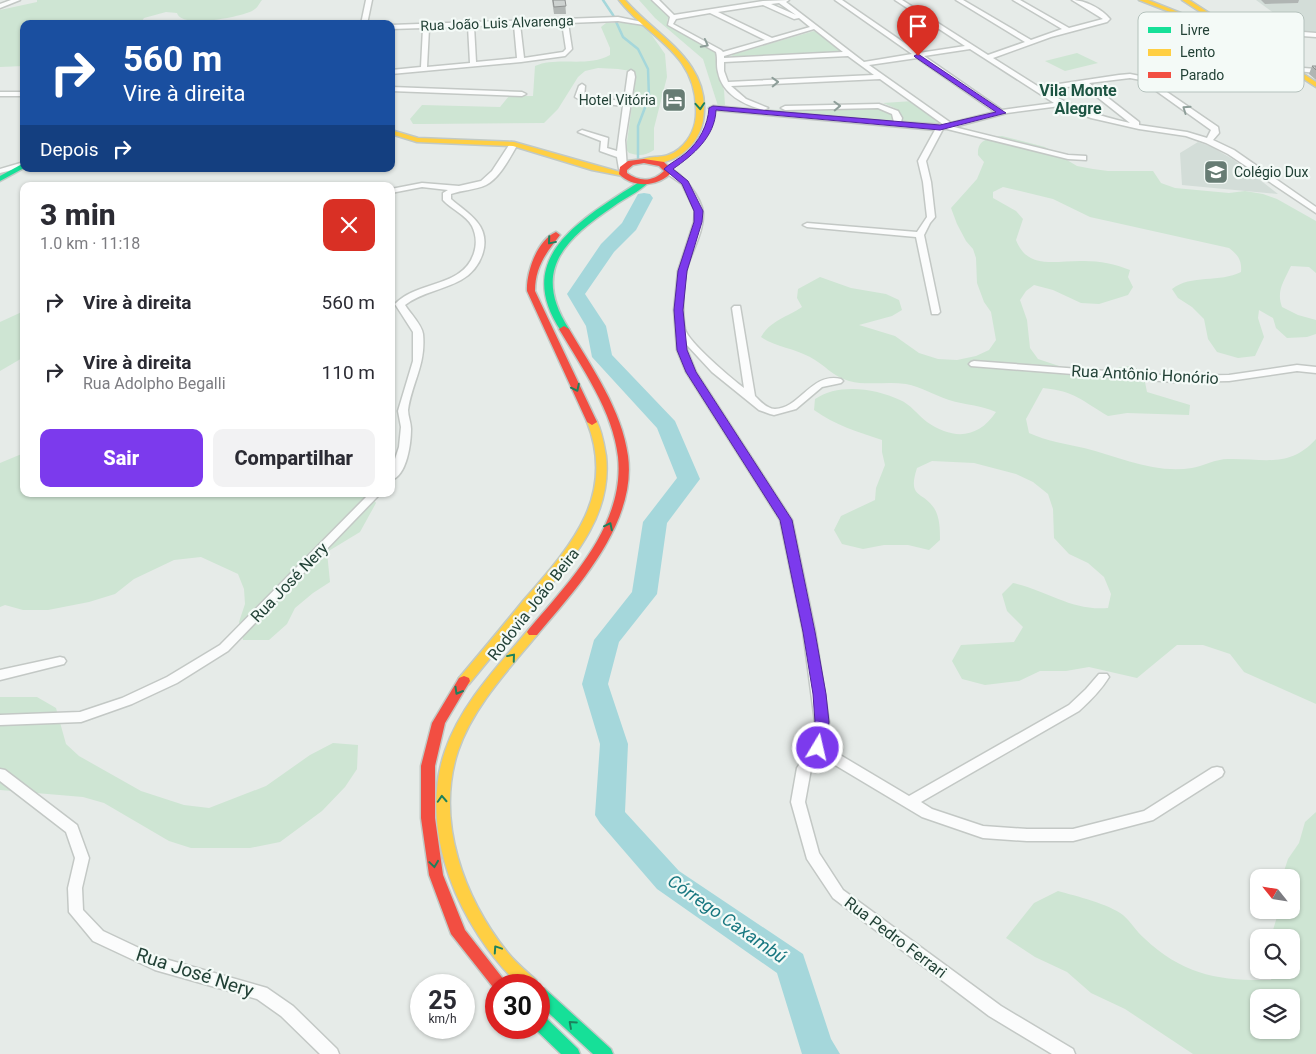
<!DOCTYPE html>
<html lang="pt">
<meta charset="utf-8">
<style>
body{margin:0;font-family:Roboto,sans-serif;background:#f2f2f3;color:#2b2b33;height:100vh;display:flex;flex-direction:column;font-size:19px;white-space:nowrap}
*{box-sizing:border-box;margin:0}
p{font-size:16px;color:#7c7c81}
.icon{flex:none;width:28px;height:28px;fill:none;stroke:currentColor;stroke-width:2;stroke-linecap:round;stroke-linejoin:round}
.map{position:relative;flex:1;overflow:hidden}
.panel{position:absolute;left:20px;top:182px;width:375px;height:315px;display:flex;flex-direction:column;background:#fff;border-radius:10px;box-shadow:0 1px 4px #0004}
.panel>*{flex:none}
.top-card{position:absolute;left:20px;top:20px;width:375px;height:152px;border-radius:10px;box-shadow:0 1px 4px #0004;background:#1a4fa0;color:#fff;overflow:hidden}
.needle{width:32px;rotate:300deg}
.tools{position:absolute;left:1250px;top:869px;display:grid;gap:10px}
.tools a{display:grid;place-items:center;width:50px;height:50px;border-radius:10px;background:#fff;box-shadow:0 1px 4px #0004;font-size:25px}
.speed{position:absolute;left:410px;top:974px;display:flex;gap:10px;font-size:25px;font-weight:700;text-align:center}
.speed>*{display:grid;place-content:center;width:65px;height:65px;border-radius:50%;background:#fff;box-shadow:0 1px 4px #0004;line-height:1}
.speed small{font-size:12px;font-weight:400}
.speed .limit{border:8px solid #d22;background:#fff;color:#111}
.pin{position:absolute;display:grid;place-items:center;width:42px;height:42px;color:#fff;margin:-51px -21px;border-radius:50% 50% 50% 0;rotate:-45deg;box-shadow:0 0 5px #0007}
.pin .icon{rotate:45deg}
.me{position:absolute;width:55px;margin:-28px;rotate:9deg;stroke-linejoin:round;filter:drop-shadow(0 0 4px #0008)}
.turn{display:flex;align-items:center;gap:18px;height:105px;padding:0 20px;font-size:22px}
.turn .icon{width:65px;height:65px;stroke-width:2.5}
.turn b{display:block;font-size:35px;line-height:42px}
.then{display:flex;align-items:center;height:48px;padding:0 20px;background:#0003;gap:10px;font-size:19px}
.round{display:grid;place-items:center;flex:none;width:52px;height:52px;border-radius:10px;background:#f2f2f3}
.headline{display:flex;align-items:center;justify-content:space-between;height:85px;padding:0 20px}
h1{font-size:30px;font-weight:800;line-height:38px}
.button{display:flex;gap:10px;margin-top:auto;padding:10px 20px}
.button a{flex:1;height:58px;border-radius:10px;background:#7c3aed;color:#fff;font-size:20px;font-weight:800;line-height:58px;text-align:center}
.button a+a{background:#f2f2f3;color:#2b2b33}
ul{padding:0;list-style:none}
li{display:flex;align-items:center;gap:15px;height:70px;padding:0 20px}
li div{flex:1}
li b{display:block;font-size:19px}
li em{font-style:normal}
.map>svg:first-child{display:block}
</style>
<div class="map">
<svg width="1316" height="1054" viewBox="0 0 1316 1054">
<rect width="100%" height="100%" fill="#e6ebe8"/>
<g fill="#d3ddd8">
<polygon points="1256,0 1316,0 1316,33 1300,32"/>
<polygon points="1198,142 1212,147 1234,160 1278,194 1182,185 1180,153"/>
</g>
<g fill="#cee5d3" fill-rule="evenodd">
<path d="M37,0H262C258,5 258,8 252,11C240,17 181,29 177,13L166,12L144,18L140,24H24V66L0,67V10L37,2Z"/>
<polygon points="639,0 653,0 669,16 667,21 671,27 715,52 717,72 724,90 725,105 718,106 703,59 655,18"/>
<path d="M606,23H628L641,25L651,34L665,54L667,77L654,128V150C645,156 639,156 629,153L626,149L636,75L631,71L618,69L598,68L585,71L578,77L558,109L544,123L422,124H413L410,119L422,105L500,107L509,96H533L535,66C558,56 587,68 610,55V48L601,27Z"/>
<polygon points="814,31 846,53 736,58 731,55"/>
<polygon points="1077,53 1098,63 1065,71 1045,61"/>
<polygon points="913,101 941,123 935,125 904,124 897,109 883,103"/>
<polygon points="876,107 892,113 892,122 772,112 770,110"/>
<path d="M1002,136L1045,147L1077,166L1093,169L1108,171H1153L1161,183L1175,188L1229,193L1245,191L1263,194L1277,199L1316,221V273L1309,267L1291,266C1284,281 1276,291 1282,307L1298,315L1316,320V334L1307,337L1287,338L1276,328L1273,318L1259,310L1258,318L1264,337L1255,356L1238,358L1217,352L1208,339L1204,319L1192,307L1178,298L1172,289C1191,274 1220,283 1241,272C1242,260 1238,255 1229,248L1090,217L1053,199L1003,187L993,192V198L1016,211L1023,219L1016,240C1028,271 1057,260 1084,261C1100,261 1115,264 1130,270L1128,277L1133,287L1128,295L1099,304L1081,303L1053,290L1034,285L1026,291L1020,300L1027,320L1030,348L1038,359L1074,371H1094L1130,366L1146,372L1145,382L1147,392L1190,405L1189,415L1127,413L1108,416C1082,401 1075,391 1043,388L1026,419L1029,433C1047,441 1065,444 1084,448C1119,457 1155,474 1192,468C1204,466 1215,459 1228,459C1263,458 1289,469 1316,439V704L1244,672L1230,654L1203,645H1177L1137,678L1089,667L1066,671H1040L1019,681L985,685L962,679L952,661L961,645L1014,642L1023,627L1007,611L1002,594L1013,583C1049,591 1071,611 1108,608L1111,594L1104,577L1088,563L1069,554L1054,538L1053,509L1048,494L1033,482L1016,474L974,463L932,461L917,468C907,499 923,491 934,508C940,517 940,530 940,540L929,550L908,545H884L863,549L842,544L834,530L841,516L875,500L876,488L885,465L882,452V440C858,432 835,425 814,410L815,399C838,383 875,388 900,400C910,404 918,415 927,422C953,440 978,439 996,412C981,405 965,405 949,400C934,395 921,387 906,384C887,381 868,386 849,381C833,377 824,364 810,357C794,348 776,347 761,337C770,321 787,317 802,307L797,298L798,289L820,277L851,288L886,294L899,300L902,310L892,316L859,325L895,336L919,353L938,359L957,360L976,356L989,350L996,340L991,312L984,302L977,283L976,258L973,249L966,241L957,224L951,208L977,179L984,162L978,155C977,139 989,138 1002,136Z"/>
<polygon points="24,311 24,357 0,371 0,322"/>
<polygon points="24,453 24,494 370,494 376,503 360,532 327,552 330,582 313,593 295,608 287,624 269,640 243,640 239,622 245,604 244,589 238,574 201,557 174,560 134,579 115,594 89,602 48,610 23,610 5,605 0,607 0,463"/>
<polygon points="0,697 37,697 56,708 66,744 79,756 141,791 184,805 209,808 266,786 310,755 333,743 358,745 357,769 345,787 322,811 280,842 250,848 191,848 169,841 104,803 83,797 0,790"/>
<path d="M1316,812V1054H1193L1125,1009L1091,993L1067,972L1035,957L1006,938L1034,903L1058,891C1076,896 1109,904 1123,915C1131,922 1136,931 1144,938C1183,975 1219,981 1271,980L1274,970H1291V938L1275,937L1273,930L1279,910H1291V878L1282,877L1288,859L1299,843L1305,822ZM1259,998H1291V1030H1259Z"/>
</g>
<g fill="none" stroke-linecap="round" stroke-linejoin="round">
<polyline stroke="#a5d7db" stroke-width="2.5" points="603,0 613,15 623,37 638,49 648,69 649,97 638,126 638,158"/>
<polygon fill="#a5d7db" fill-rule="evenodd" points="644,193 650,194 653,198 636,230 614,252 585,294 606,326 612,355 675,421 700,479 667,523 657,594 619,642 608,684 628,744 625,812 679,871 803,954 831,1039 840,1054 802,1054 777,973 657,889 600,823 595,815 600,744 582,684 594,640 632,592 643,522 677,478 657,428 592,357 586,326 567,294 601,244 622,223 638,194"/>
<defs>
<g id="street">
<polygon points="11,0 20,0 0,8 0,4"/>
<polygon points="366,0 372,0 367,24 361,24"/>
<path d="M652,0H659L674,15L763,1L789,0L786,2L864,62L912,54L835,0H842L919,53L965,46L895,0H902L988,55L1025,42L956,0H963L1031,40L1062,29L1013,0H1020L1069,28L1103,19L1072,0C1085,0 1102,9 1110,19L1107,22L1051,37L993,58L1039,87L1119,75L1130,74L1145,77L1218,127L1219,133L1213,140L1234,150L1316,207V213L1228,154L1206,143L1186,136L1139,129L1091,118L1060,106L1007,113L954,127L1068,155L1086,156V160L1068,159L947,129H943L926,161L931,182L935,217L930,223L924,235L940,312L938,314H932L916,237L807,227L803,225L807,223L917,232L927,217L923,182L918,161L935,130L713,110L709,108L713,106L894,122L892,114L878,108L785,110L781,108L785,106L879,104L898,111L902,118L901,122L944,125L880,79L731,86L746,99L768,108L764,110C744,105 722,94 718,72C716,65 718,59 716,52L668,25L670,17ZM779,3L796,15L771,4ZM763,5L794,19L799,18L810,27L772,38L718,12ZM710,13L765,40L723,52L721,50L673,24L676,19ZM814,29L843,52L724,58V56ZM970,49L1054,103L1002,110L924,56ZM848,56L874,75L728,82L724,71V62ZM917,58L995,112L951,123L869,65ZM1130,78L1141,80L1211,130L1207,138L1187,132L1139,125V122L1089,83ZM1082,85L1130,123C1098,116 1071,107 1044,90Z"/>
<path d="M618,17L647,23L644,25L618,21L568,23L572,49L565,56L521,62L391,74V70L421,67L423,28L391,29V25ZM562,23L566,49L563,52L524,58L520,24ZM514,25L517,58L476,62L474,26ZM468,26L470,63L427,67L429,28Z"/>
<polygon points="1280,26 1290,31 1316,33 1316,37 1288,35 1277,28"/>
<polygon points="1291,67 1316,69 1316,73 1289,70 1288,69"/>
<polygon points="631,70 634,72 635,77 625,140 627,169 623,171 619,169 617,157 600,151 601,141 578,132 582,130 608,138 607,148 617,151 623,106 582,101 575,97 579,86 582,84 585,86 584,97 624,101 628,72"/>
<polygon points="391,87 522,92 526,94 522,96 391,91"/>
<rect x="0" y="92" width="24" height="4"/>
<path d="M511,142L518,144C510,157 500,178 486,185C475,190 462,190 451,194V199C460,207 470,213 477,222C493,241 481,269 461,280C443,290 422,292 405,305C410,313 422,325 423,334C426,365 412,382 408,410C408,416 411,423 411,429C411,443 407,476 391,480V471L399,447L401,427L398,411L413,361V332L395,304C418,280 463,288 474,253C477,244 476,234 472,226C466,215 451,209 443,200V193L448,190L422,187L391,193V189L422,183L459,186L481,181L492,171Z"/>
<polygon points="24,162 24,167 0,173 0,169"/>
<path d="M666,169C681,168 702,200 703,213C704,231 692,251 687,268C683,283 682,314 685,329C688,342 732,379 744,388L732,308L734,306H740L755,396C760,401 767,409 775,409C800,409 811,372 841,379L843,381L841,383L822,387L796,409L774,415L770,414L759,410L712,372L686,344L687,350L696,372L792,520L815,631L829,722L825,746L909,796L1069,705L1086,689L1099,674H1107L1109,677C1101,690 1090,701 1079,711L921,802L932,809L983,826L1027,829H1073L1144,811L1212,768L1217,767L1222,768L1224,772L1222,776L1153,820L1073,841H1027L983,838L922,817L820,756L811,769L805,802L819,853L843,890L1001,1006L1073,1049L1075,1054H1052L989,1016L833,898L807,859L791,802L797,768L811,747L815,722L803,631L780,520L686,372L677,350L674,310L678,271L694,222L695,211L682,184L666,173Z"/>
<polygon points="974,361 1174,376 1229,375 1297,365 1316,367 1316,373 1297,371 1229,381 1174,382 971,366 969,364 971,362"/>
<polygon points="369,494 380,494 228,651 177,683 132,704 81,722 0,725 0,715 80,712 122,698 167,677 220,645"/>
<polygon points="60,657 64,658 66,661 64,664 0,680 0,670"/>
<polygon points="0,769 5,770 77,825 89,858 82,888 83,910 103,931 158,957 267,988 293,1006 337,1049 339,1054 320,1054 281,1016 257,999 155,970 93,941 69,912 68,888 75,858 66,832 0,781"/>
</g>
<g id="fast">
<polygon points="24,163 24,168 0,181 0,176"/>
<path d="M642,180L649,182C639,192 625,198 614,206C565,239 531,270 569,329L564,332L561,331C510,255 586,217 642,180Z"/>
<polygon points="539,987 545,989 611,1049 613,1054 593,1054 539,1004"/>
<polygon points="539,1015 545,1017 578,1049 580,1054 561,1054 534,1028 539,1028"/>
</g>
<g id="slow">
<path d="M619,0H625C657,37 713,62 703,121C700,136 691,149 677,157C668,162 649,167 640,161C649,154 665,161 679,149C691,139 697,124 696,108C695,52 649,39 619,0Z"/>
<polygon points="1139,0 1148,0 1216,27 1211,28"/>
<polygon points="1182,0 1189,0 1316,82 1316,87"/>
<polygon points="391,130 418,138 514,142 627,174 623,176 592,170 513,146 417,142 391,134"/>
<path d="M592,419L596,420C602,431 604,444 606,456C613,520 567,565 529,611C509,635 489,660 469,684H459L458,681L459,678C481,652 502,627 523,601C569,548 617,497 587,422Z"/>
<path d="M533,628L537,629L539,632L537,635C508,670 473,707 458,751C435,821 464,898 508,953C516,963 526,971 536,980L538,985H519C460,928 417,832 445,751C461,704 498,666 529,629Z"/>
</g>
<g id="jam">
<path d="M644,159L664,162L673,171C659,187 634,189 619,174L620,167L628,161ZM644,163L659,166L664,171C653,182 639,182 627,173V170L633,165Z"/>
<path d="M556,232L560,235C546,253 535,267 535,291L597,422L592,425L587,422L527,291C526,273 537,240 556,232Z"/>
<path d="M564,326L569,329C592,368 622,410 628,456C637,523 577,588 537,635H529L527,632L529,629C569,582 625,525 618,457C613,411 582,368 559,329Z"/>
<polygon points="464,676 469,678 470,681 445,723 435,766 435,818 443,875 465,930 508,985 496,985 496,991 451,934 429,875 421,818 421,766 432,723 459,678"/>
</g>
</defs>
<use href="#street" stroke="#c3c8c5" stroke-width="3"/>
<use href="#fast" stroke="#c1c9c5" stroke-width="3"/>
<use href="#slow" stroke="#c1c9c5" stroke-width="3"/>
<use href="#jam" stroke="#c1c9c5" stroke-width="3"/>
<use href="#street" fill="#fbfcfc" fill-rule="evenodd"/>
<use href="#fast" fill="#16e098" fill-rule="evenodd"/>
<use href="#slow" fill="#ffcf43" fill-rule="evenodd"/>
<use href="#jam" fill="#f24e42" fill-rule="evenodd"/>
</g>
<g fill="#b0b5b3">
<polygon points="552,0 565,0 566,14 554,14"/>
<polygon points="1261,0 1299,0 1298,3 1265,4"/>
<polygon points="1312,66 1316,66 1316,80 1309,74"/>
</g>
<g fill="#cdd2d0" stroke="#909392">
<polygon points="553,0 565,0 566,6 554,7"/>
<polygon points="1312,66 1316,66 1316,70"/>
</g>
<defs><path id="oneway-chevron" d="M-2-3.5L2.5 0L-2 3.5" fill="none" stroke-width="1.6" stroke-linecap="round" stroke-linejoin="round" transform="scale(1.25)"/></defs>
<g stroke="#8e9e99">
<use href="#oneway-chevron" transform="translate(705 44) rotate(28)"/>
<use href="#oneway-chevron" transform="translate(775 82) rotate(-2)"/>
<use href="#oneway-chevron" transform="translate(837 106) rotate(-2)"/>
<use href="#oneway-chevron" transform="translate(1186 109) rotate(-145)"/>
</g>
<g stroke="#1d815d">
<use href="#oneway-chevron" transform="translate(700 106) rotate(86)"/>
<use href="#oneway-chevron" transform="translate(551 241) rotate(130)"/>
<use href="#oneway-chevron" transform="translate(576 388) rotate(64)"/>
<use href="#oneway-chevron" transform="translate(609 526) rotate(-64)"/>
<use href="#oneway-chevron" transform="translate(512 657) rotate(-50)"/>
<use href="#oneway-chevron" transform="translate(458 691) rotate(120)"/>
<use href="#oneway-chevron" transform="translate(442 799) rotate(-93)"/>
<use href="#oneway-chevron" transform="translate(434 864) rotate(82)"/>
<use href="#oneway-chevron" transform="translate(497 949) rotate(-124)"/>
<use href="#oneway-chevron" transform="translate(572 1024) rotate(-138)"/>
</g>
<path fill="#7c3aed" stroke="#51269a" d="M918,54L1006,113L940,130L716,110C715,137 693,155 673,169L688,181L703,211L702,222L687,271L683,310L687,350L696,372L792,520L815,632L826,694L829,722L825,748L823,752L818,754L813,752L811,748L815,722L813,694L803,632L780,520L686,372L677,350L674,310L678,271L694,222V211L682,184L664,169C670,163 679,159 686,153C699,142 708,125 709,108L713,106L940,125L996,112L915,57L914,56Z"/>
<defs>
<symbol id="hotel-square" viewBox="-11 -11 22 22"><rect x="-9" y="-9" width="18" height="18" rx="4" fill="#677c74" stroke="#f4faf7"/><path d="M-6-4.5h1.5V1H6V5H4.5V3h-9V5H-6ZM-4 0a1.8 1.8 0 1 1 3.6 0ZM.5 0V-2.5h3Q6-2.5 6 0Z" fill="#fff"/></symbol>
<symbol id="school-square" viewBox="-11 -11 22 22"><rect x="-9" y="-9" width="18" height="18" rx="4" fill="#677c74" stroke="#f4faf7"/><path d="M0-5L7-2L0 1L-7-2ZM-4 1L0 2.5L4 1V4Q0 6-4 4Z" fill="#fff"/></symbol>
</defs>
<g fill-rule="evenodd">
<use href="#hotel-square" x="660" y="86" width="28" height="28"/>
<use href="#school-square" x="1202" y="158" width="28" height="28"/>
</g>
<g text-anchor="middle" stroke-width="4.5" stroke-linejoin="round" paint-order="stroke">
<g font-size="14" fill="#224136" stroke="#f4faf7">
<text transform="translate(497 23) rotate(-2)" y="5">Rua João Luis Alvarenga</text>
</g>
<g font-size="14" fill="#224136" stroke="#f4faf7" text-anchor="end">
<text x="656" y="105">Hotel Vitória</text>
<text x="1234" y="177" text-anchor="start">Colégio Dux</text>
</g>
<g font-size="16" font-weight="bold" fill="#1c5442" stroke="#f4faf7">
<text x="1078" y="96">Vila Monte<tspan x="1078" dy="18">Alegre</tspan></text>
</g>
<g font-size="16" fill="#224136" stroke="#f4faf7">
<text transform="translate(1145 374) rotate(3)" y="6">Rua Antônio Honório</text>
<text transform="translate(289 582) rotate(-46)" y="6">Rua José Nery</text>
<text transform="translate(533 604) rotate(-52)" y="6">Rodovia João Beira</text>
<text transform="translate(896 937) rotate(37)" y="6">Rua Pedro Ferrari</text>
</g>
<g font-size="18" font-style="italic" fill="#187780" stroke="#f4faf7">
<text transform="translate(727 919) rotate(35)" y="6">Córrego Caxambú</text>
</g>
<g font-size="19" fill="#224136" stroke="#f4faf7">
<text transform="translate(195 972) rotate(18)" y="7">Rua José Nery</text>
</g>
</g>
<rect x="1138" y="12" width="166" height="80" rx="8" fill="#f4faf7" stroke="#b5c2bd" stroke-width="1"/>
<rect x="1148" y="27" width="23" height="6" fill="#16e098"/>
<rect x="1148" y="49" width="23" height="7" fill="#ffcf43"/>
<rect x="1148" y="72" width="23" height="6" fill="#f24e42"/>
<g font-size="14" fill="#224136">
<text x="1180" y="35">Livre</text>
<text x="1180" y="57">Lento</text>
<text x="1180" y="80">Parado</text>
</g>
</svg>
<div class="tools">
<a><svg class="needle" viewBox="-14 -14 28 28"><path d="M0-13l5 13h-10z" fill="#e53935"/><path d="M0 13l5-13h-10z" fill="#7c7c81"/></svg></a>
<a><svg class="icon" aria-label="search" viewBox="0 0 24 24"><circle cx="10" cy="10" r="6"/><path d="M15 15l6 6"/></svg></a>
<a><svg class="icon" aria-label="layers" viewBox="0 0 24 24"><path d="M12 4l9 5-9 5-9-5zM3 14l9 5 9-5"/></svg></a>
</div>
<div class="speed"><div>25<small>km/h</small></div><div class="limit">30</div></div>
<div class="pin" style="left:918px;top:56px;background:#d93025"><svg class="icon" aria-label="arrive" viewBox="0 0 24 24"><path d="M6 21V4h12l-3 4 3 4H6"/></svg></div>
<svg class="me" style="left:818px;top:748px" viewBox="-20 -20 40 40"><circle r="17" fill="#7c3aed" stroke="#fff" stroke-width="3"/><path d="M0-11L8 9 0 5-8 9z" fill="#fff"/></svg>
<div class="top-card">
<div class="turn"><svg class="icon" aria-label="right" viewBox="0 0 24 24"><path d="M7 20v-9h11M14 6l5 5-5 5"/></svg><div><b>560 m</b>Vire à direita</div></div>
<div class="then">Depois<svg class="icon" aria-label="right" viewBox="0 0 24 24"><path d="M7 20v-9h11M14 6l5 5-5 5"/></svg></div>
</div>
<section class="panel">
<div class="headline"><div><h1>3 min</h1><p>1.0 km · 11:18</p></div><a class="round" style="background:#d93025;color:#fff"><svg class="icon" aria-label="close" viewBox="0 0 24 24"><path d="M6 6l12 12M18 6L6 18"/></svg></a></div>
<ul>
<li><svg class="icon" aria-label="right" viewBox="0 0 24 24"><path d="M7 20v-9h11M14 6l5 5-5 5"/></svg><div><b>Vire à direita</b></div><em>560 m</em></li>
<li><svg class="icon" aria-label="right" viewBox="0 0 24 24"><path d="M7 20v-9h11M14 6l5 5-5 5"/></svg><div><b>Vire à direita</b><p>Rua Adolpho Begalli</p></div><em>110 m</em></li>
</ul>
<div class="button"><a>Sair</a><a>Compartilhar</a></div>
</section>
</div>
